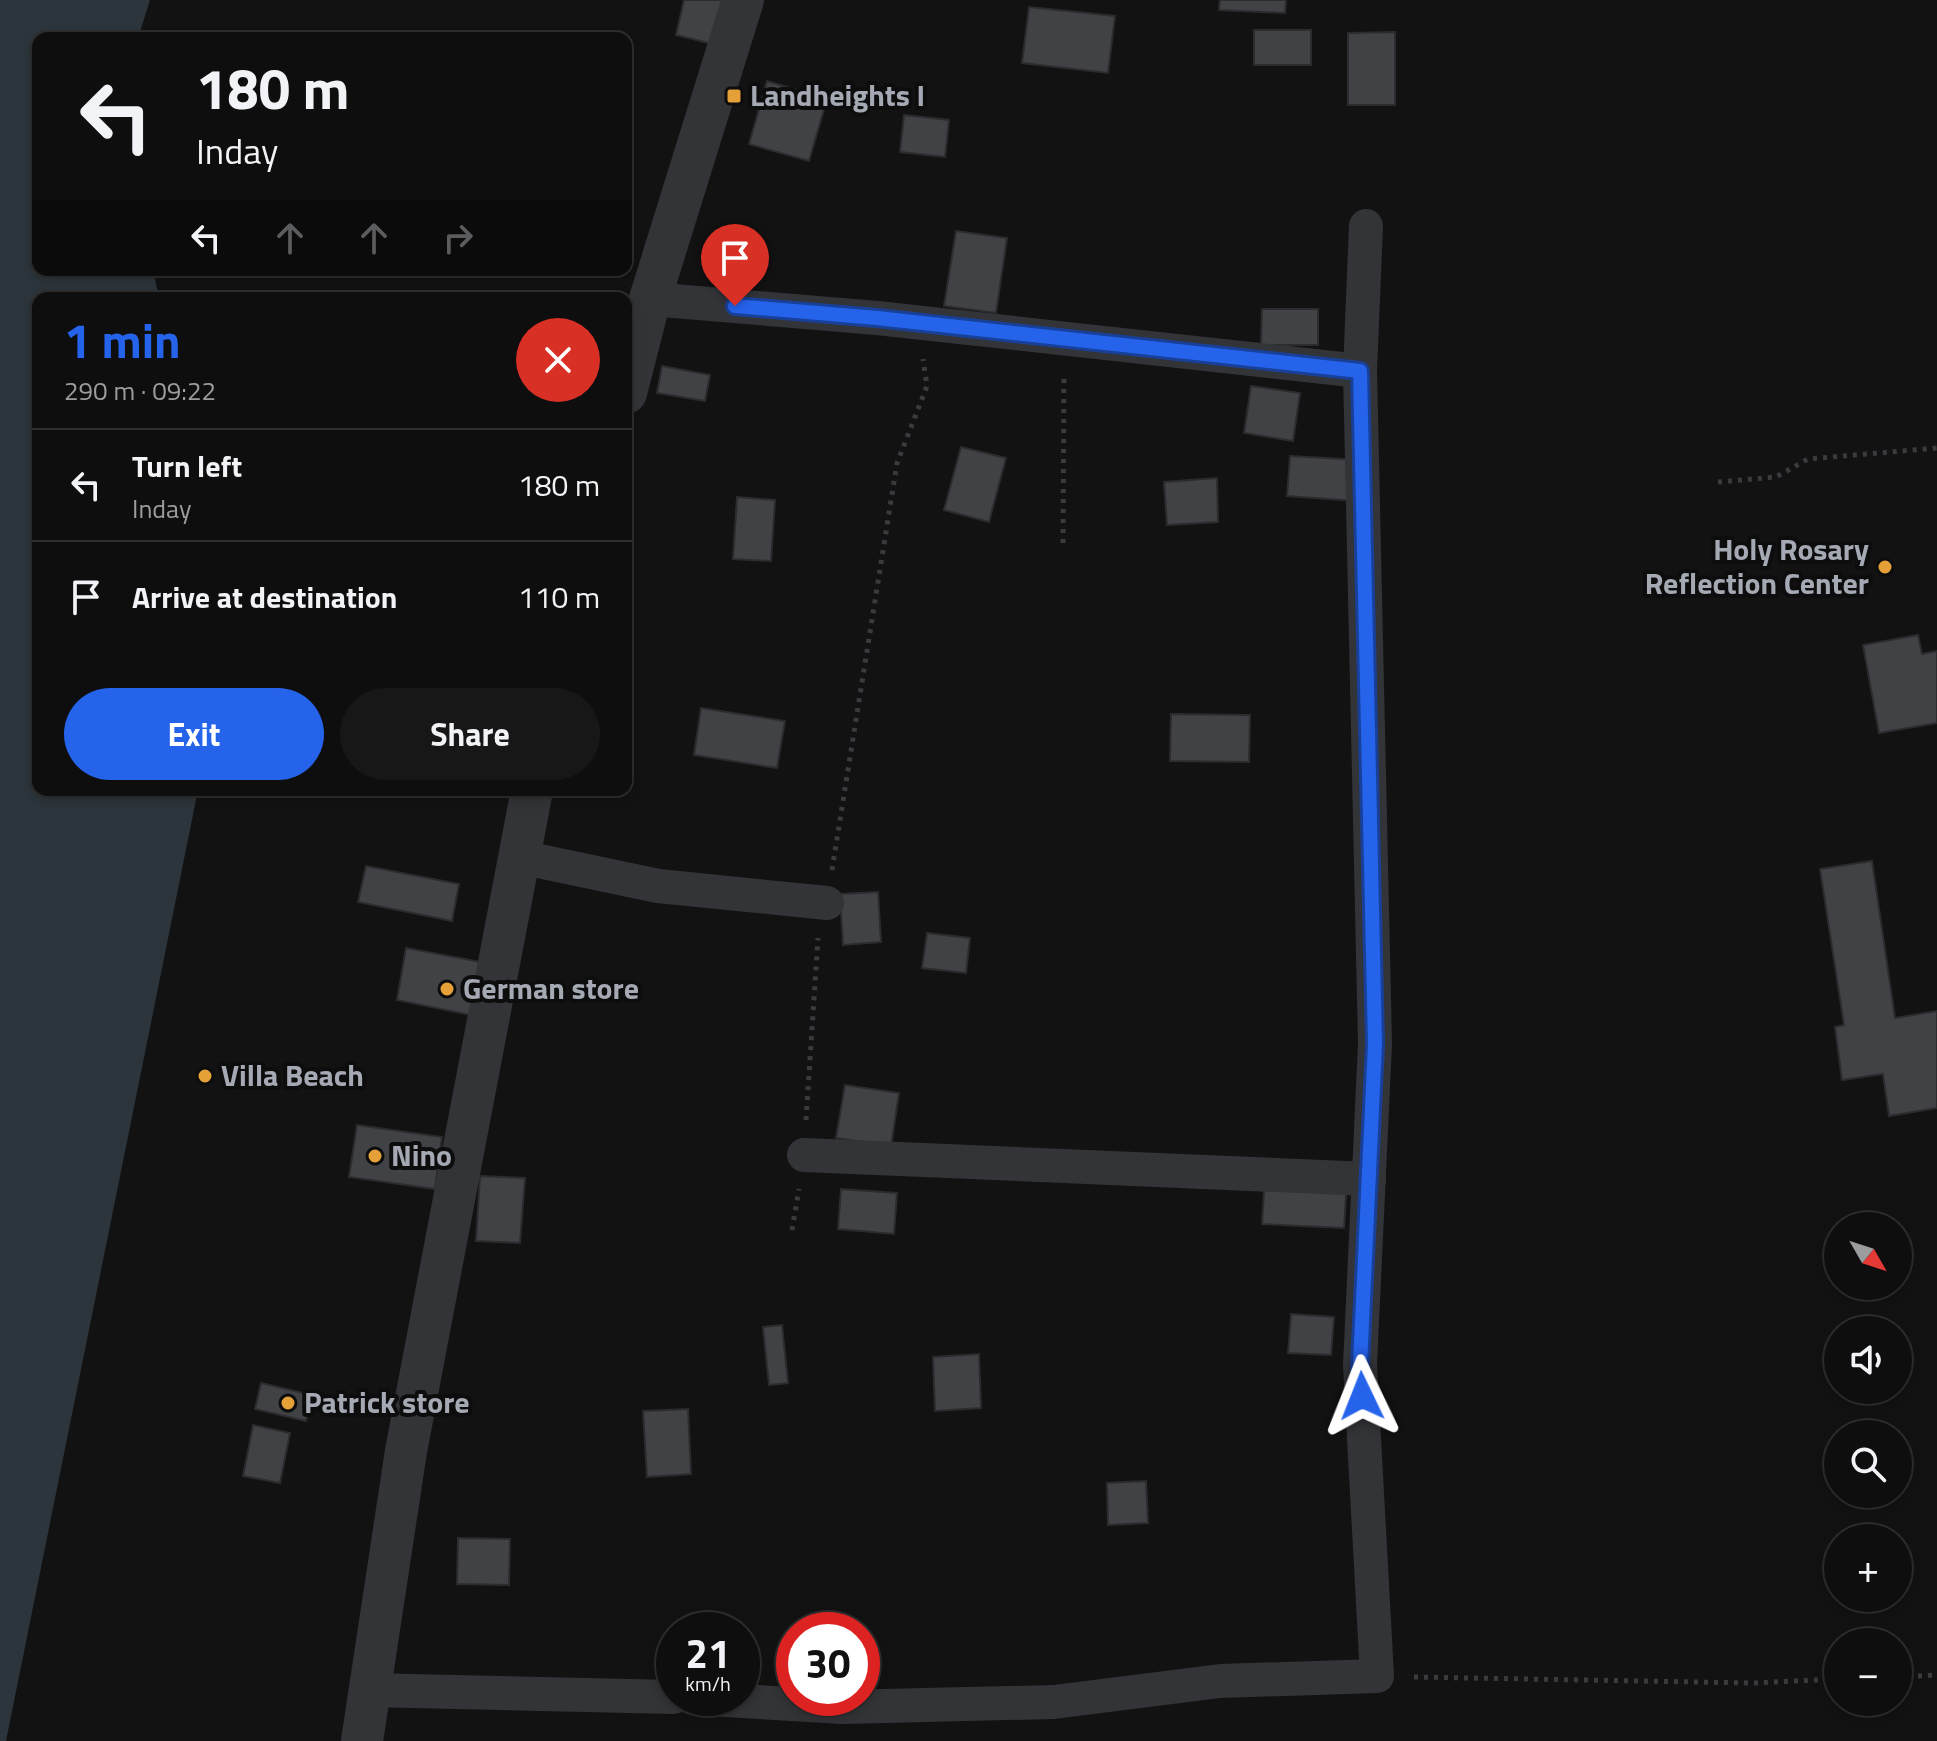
<!DOCTYPE html>
<meta charset="utf-8">
<style>
body{margin:0;font-family:"Titillium Web",sans-serif;background:#171717;color:#f1f3f6;height:100vh;display:flex;flex-direction:column;font-size:30px;white-space:nowrap}
*{box-sizing:border-box;margin:0}
p{font-size:26px;color:#9b9c9e}
.icon{flex:none;width:44px;height:44px;fill:none;stroke:currentColor;stroke-width:2;stroke-linecap:round;stroke-linejoin:round}
.map{position:relative;flex:1;overflow:hidden}
.drawer{position:absolute;left:32px;top:292px;width:600px;height:504px;display:flex;flex-direction:column;background:#0e0e0e;border-radius:16px;box-shadow:0 4px 12px #0003,0 0 0 2px #2e2e2e}
.drawer>*{flex:none}
.hud{position:absolute;left:32px;top:32px;width:600px;height:244px;border-radius:16px;box-shadow:0 4px 12px #0003,0 0 0 2px #2e2e2e;background:#0e0e0e;color:#f1f3f6;overflow:hidden}
.needle{width:52px;rotate:129deg}
.buttons{position:absolute;left:1824px;top:1212px;display:grid;gap:16px}
.buttons a{display:grid;place-items:center;width:88px;height:88px;border-radius:50%;background:#0e0e0e;box-shadow:0 4px 12px #0003,0 0 0 2px #2e2e2e;font-size:40px}
.speed{position:absolute;left:656px;top:1612px;display:flex;gap:16px;font-size:40px;font-weight:700;text-align:center}
.speed>*{display:grid;place-content:center;width:104px;height:104px;border-radius:50%;background:#0e0e0e;box-shadow:0 4px 12px #0003,0 0 0 2px #2e2e2e;line-height:1}
.speed small{font-size:20px;font-weight:400}
.speed .limit{border:12px solid #d22;background:#fff;color:#111}
.pin{position:absolute;display:grid;place-items:center;width:68px;height:68px;color:#fff;margin:-82px -34px;border-radius:50% 50% 50% 0;rotate:-45deg;box-shadow:0 0 8px #0007}
.pin .icon{rotate:45deg}
.me{position:absolute;width:88px;margin:-44px;rotate:358deg;stroke-linejoin:round;filter:drop-shadow(0 0 6px #0008)}
.turn{display:flex;align-items:center;gap:28px;height:168px;padding:0 32px;font-size:36px}
.turn .icon{width:104px;height:104px;stroke-width:2.5}
.turn b{display:block;font-size:56px;line-height:68px}
.lanes{display:flex;align-items:center;height:76px;padding:0 32px;background:#0003;justify-content:center;gap:40px;direction:ltr}
.lanes .off{opacity:.35}
.round{display:grid;place-items:center;flex:none;width:84px;height:84px;border-radius:42px;background:#171717}
.overview{display:flex;align-items:center;justify-content:space-between;height:136px;padding:0 32px}
h1{font-size:48px;font-weight:700;line-height:60px;color:#2563eb}
.action{display:flex;gap:16px;margin-top:auto;padding:16px 32px}
.action a{flex:1;height:92px;border-radius:48px;background:#2563eb;color:#fff;font-size:32px;font-weight:700;line-height:92px;text-align:center}
.action a+a{background:#171717;color:#f1f3f6}
ul{padding:0;list-style:none}
li{display:flex;align-items:center;gap:24px;height:112px;padding:0 32px;border-top:2px solid #2e2e2e}
li div{flex:1}
li b{display:block;font-size:30px}
li em{font-style:normal}
.map>svg:first-child{display:block}
</style>
<div class="map">
<svg width="1937" height="1741" viewBox="0 0 1937 1741">
<rect width="100%" height="100%" fill="#121213"/>
<polygon fill="#2c353b" points="0,0 150,0 138,38 38,38 38,270 153,270 159,298 38,298 38,790 198,790 6,1741 0,1741"/>
<g fill="#414246" stroke="#2c2c2f" stroke-width="2">
<polygon points="684,0 737,0 725,47 676,35"/>
<polygon points="1220,0 1286,0 1285,13 1219,10"/>
<polygon points="1029,7 1115,16 1108,73 1022,63"/>
<rect x="1254" y="30" width="57" height="35"/>
<polygon points="1395,32 1395,105 1348,105 1348,33"/>
<polygon points="767,81 827,99 809,161 749,144"/>
<polygon points="904,115 949,120 945,157 900,152"/>
<polygon points="956,231 1007,238 996,313 944,306"/>
<polygon points="1262,309 1318,309 1318,345 1261,345"/>
<polygon points="662,366 710,375 705,401 657,393"/>
<polygon points="1251,386 1300,393 1293,441 1244,433"/>
<polygon points="961,447 1006,458 989,522 944,510"/>
<polygon points="1290,456 1360,460 1356,501 1287,496"/>
<polygon points="1217,478 1218,522 1167,525 1164,482"/>
<polygon points="737,497 775,500 771,561 733,559"/>
<polygon points="1918,635 1922,654 1937,651 1937,723 1879,733 1863,645"/>
<polygon points="701,708 785,721 777,768 694,755"/>
<polygon points="1171,714 1250,715 1249,762 1170,761"/>
<polygon points="1872,861 1895,1018 1937,1011 1937,1108 1889,1116 1883,1074 1842,1080 1835,1027 1844,1025 1820,869"/>
<polygon points="366,866 459,884 452,921 358,902"/>
<polygon points="878,892 881,942 843,945 840,894"/>
<polygon points="927,933 970,938 966,973 922,968"/>
<polygon points="406,948 481,962 471,1015 397,1000"/>
<polygon points="845,1085 899,1093 891,1146 836,1138"/>
<polygon points="357,1125 442,1137 435,1189 349,1177"/>
<polygon points="1265,1175 1347,1179 1344,1228 1262,1224"/>
<polygon points="480,1176 525,1178 520,1243 476,1241"/>
<polygon points="841,1189 897,1193 894,1234 838,1229"/>
<polygon points="1291,1314 1334,1317 1331,1355 1288,1353"/>
<polygon points="782,1325 788,1383 769,1385 763,1327"/>
<polygon points="979,1354 981,1408 935,1411 933,1357"/>
<polygon points="261,1383 312,1395 306,1421 255,1409"/>
<polygon points="688,1409 691,1474 647,1477 643,1411"/>
<polygon points="253,1425 290,1433 280,1483 243,1476"/>
<polygon points="1146,1481 1148,1523 1108,1525 1107,1483"/>
<polygon points="458,1538 510,1539 509,1585 457,1584"/>
</g>
<g fill="none" stroke-linecap="round" stroke-linejoin="round">
<g stroke="#393b3f" stroke-width="5" stroke-dasharray="4 6" stroke-linecap="butt">
<polyline points="1718,482 1776,477 1808,459 1937,448"/>
<polyline points="1063,543 1064,374"/>
<polyline points="832,870 897,463 927,386 923,359"/>
<polyline points="806,1120 818,938"/>
<polyline points="792,1230 799,1189"/>
<polyline points="1414,1677 1752,1683 1838,1679"/>
<polyline points="1898,1677 1937,1675"/>
</g>
<g stroke="#333438" stroke-width="34">
<polyline points="650,299 877,318 1360,371"/>
<polyline points="520,857 658,886 827,903"/>
<polyline points="804,1155 1369,1179"/>
<polyline points="369,1690 674,1697"/>
<polyline points="692,1698 842,1707 1054,1702 1220,1681 1377,1676 1360,1365 1375,1044 1360,371 1366,226"/>
</g>
<g stroke="#333438" stroke-width="42">
<polyline points="626,393 650,299 743,0"/>
<polyline points="362,1741 406,1451 532,790"/>
</g>
</g>
<g fill="none" stroke-linecap="round" stroke-linejoin="round">
<defs>
<polyline id="route" points="735,306 877,318 1360,371 1375,1044 1360,1365 1362,1396"/>
</defs>
<use href="#route" stroke="#184099" stroke-width="20"/>
<use href="#route" stroke="#2563eb" stroke-width="14"/>
</g>
<g fill="#e5a038" stroke="#0d0d0e" stroke-width="3">
<rect x="726" y="88" width="16" height="16" rx="4"/>
<circle cx="1885" cy="567" r="8"/>
<circle cx="447" cy="989" r="8"/>
<circle cx="205" cy="1076" r="8"/>
<circle cx="375" cy="1156" r="8"/>
<circle cx="288" cy="1403" r="8"/>
</g>
<g text-anchor="middle" stroke-width="8" stroke-linejoin="round" paint-order="stroke">
<g font-size="30" font-weight="bold" fill="#a4a9b3" stroke="#0d0d0e" text-anchor="start">
<text x="750" y="106">Landheights I</text>
<text x="1869" y="560" text-anchor="end">Holy Rosary<tspan x="1869" dy="34">Reflection Center</tspan></text>
<text x="463" y="999">German store</text>
<text x="221" y="1086">Villa Beach</text>
<text x="391" y="1166">Nino</text>
<text x="304" y="1413">Patrick store</text>
</g>
</g>
</svg>
<div class="buttons">
<a><svg class="needle" viewBox="-14 -14 28 28"><path d="M0-13l5 13h-10z" fill="#e53935"/><path d="M0 13l5-13h-10z" fill="#9b9c9e"/></svg></a>
<a><svg class="icon" aria-label="sound" viewBox="0 0 24 24"><path d="M4 9h4l5-4v14l-5-4H4zM17 9q2 3 0 6"/></svg></a>
<a><svg class="icon" aria-label="search" viewBox="0 0 24 24"><circle cx="10" cy="10" r="6"/><path d="M15 15l6 6"/></svg></a>
<a>+</a>
<a>−</a>
</div>
<div class="speed"><div>21<small>km/h</small></div><div class="limit">30</div></div>
<div class="pin" style="left:735px;top:306px;background:#d93025"><svg class="icon" aria-label="arrive" viewBox="0 0 24 24"><path d="M6 21V4h12l-3 4 3 4H6"/></svg></div>
<svg class="me" style="left:1362px;top:1396px" viewBox="-20 -20 40 40"><path d="M0-17L14 15 0 8-14 15z" fill="#2563eb" stroke="#fff" stroke-width="4"/></svg>
<div class="hud">
<div class="turn"><svg class="icon" aria-label="left" viewBox="0 0 24 24"><path d="M17 20v-9H6M10 6l-5 5 5 5"/></svg><div><b>180 m</b>Inday</div></div>
<div class="lanes"><svg class="icon" aria-label="left" viewBox="0 0 24 24"><path d="M17 20v-9H6M10 6l-5 5 5 5"/></svg><svg class="icon off" aria-label="ahead" viewBox="0 0 24 24"><path d="M12 20V5M6 11l6-6 6 6"/></svg><svg class="icon off" aria-label="ahead" viewBox="0 0 24 24"><path d="M12 20V5M6 11l6-6 6 6"/></svg><svg class="icon off" aria-label="right" viewBox="0 0 24 24"><path d="M7 20v-9h11M14 6l5 5-5 5"/></svg></div>
</div>
<section class="drawer">
<div class="overview"><div><h1>1 min</h1><p>290 m · 09:22</p></div><a class="round" style="background:#d93025;color:#fff"><svg class="icon" aria-label="close" viewBox="0 0 24 24"><path d="M6 6l12 12M18 6L6 18"/></svg></a></div>
<ul>
<li><svg class="icon" aria-label="left" viewBox="0 0 24 24"><path d="M17 20v-9H6M10 6l-5 5 5 5"/></svg><div><b>Turn left</b><p>Inday</p></div><em>180 m</em></li>
<li><svg class="icon" aria-label="arrive" viewBox="0 0 24 24"><path d="M6 21V4h12l-3 4 3 4H6"/></svg><div><b>Arrive at destination</b></div><em>110 m</em></li>
</ul>
<div class="action"><a>Exit</a><a>Share</a></div>
</section>
</div>
